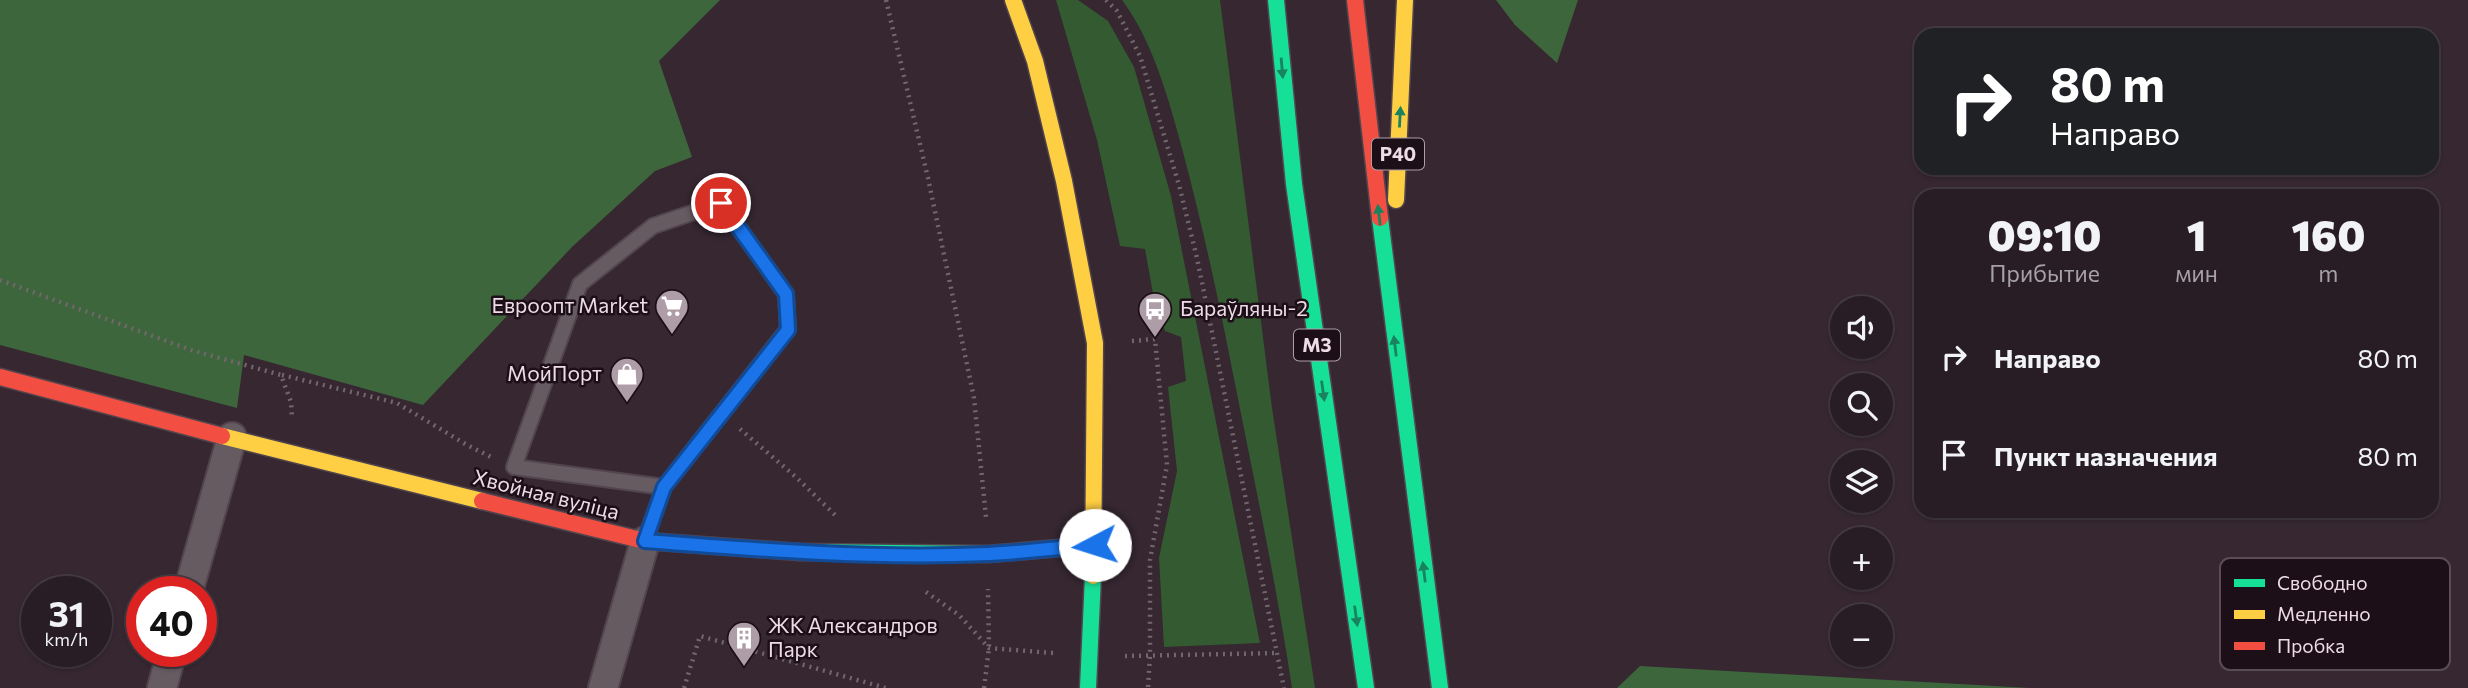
<!DOCTYPE html>
<html lang="ru">
<meta charset="utf-8">
<style>
body{margin:0;font-family:Commissioner,sans-serif;background:#30262d;color:#f1f3f6;height:100vh;display:flex;flex-direction:column;font-size:26px;white-space:nowrap}
*{box-sizing:border-box;margin:0}
p{font-size:23px;color:#a5a2a7}
.icon{flex:none;width:38px;height:38px;fill:none;stroke:currentColor;stroke-width:2;stroke-linecap:round;stroke-linejoin:round}
.map{position:relative;flex:1;overflow:hidden}
.details{position:absolute;left:1914px;top:189px;width:525px;height:329px;display:flex;flex-direction:column;background:#281d25;border-radius:21px;box-shadow:0 2px 5px #0004,0 0 0 2px #443b42}
.details>*{flex:none}
.guide{position:absolute;left:1914px;top:28px;width:525px;height:147px;border-radius:21px;box-shadow:0 2px 5px #0004,0 0 0 2px #443b42;background:#202124;color:#fff;overflow:hidden}
.buttons{position:absolute;left:1830px;top:296px;display:grid;gap:14px}
.buttons a{display:grid;place-items:center;width:63px;height:63px;border-radius:50%;background:#281d25;box-shadow:0 2px 5px #0004,0 0 0 2px #443b42;font-size:35px}
.speed{position:absolute;left:21px;top:576px;display:flex;gap:14px;font-size:35px;font-weight:700;text-align:center}
.speed>*{display:grid;place-content:center;width:91px;height:91px;border-radius:50%;background:#281d25;box-shadow:0 2px 5px #0004,0 0 0 2px #443b42;line-height:1}
.speed small{font-size:18px;font-weight:400}
.speed .limit{border:10px solid #d22;background:#fff;color:#111}
.pin{position:absolute;display:grid;place-items:center;width:60px;height:60px;color:#fff;margin:-30px;border:4px solid #fff;border-radius:50%;box-shadow:0 2px 7px #0007}
.me{position:absolute;width:77px;margin:-38px;rotate:265deg;stroke-linejoin:round;filter:drop-shadow(0 0 5px #0008)}
.turn{display:flex;align-items:center;gap:24px;height:147px;padding:0 21px;font-size:32px}
.turn .icon{width:91px;height:91px;stroke-width:2.5}
.turn b{display:block;font-size:49px;line-height:60px}
.eta{display:flex;justify-content:space-evenly;align-items:center;height:119px;text-align:center}
.eta b{font-size:42px;font-weight:800;line-height:49px}
ul{padding:0;list-style:none}
li{display:flex;align-items:center;gap:21px;height:98px;padding:0 21px}
li div{flex:1}
li b{display:block;font-size:26px}
li em{font-style:normal}
.map>svg:first-child{display:block}
</style>
<div class="map">
<svg width="2468" height="688" viewBox="0 0 2468 688">
<rect width="100%" height="100%" fill="#362731"/>
<g fill="#335a31">
<polygon points="1056,0 1078,0 1108,21 1134,67 1171,196 1260,643 1164,647 1159,558 1177,471 1168,387 1186,381 1181,337 1165,331 1155,305 1145,249 1120,246 1097,140"/>
<path d="M1122,0H1220L1272,408L1315,688H1292C1276,581 1253,475 1232,369C1218,296 1202,224 1183,152C1169,101 1154,43 1122,0Z"/>
</g>
<g fill="#3e663c">
<polygon points="0,0 720,0 659,61 692,157 655,171 572,247 423,405 244,355 237,408 0,345"/>
<polygon points="1496,0 1578,0 1557,63 1515,25"/>
<polygon points="1640,666 2030,688 1617,688"/>
</g>
<g fill="none" stroke-linecap="round" stroke-linejoin="round">
<defs>
<polyline id="lane" points="645,540 664,487 788,329 786,294 721,203 653,226 580,284 514,467 664,487"/>
<g id="street">
<polyline points="188,592 232,437"/>
<polyline points="162,688 172,651"/>
<polyline points="603,688 645,541"/>
</g>
<g id="fast">
<polyline points="1276,0 1294,184 1366,688"/>
<polyline points="1380,218 1440,688"/>
<polyline points="800,552 988,554 1095,545"/>
<polyline points="1088,688 1093,576"/>
</g>
<g id="slow">
<polyline points="1013,0 1035,61 1064,181 1095,343 1093,576"/>
<polyline points="1396,200 1405,0"/>
<polyline points="222,436 482,501"/>
</g>
<g id="jam">
<polyline points="1355,0 1380,218"/>
<polyline points="0,377 222,436"/>
<polyline points="482,501 645,541 800,552"/>
</g>
</defs>
<use href="#lane" stroke="#53454e" stroke-width="18"/>
<use href="#street" stroke="#53454e" stroke-width="32"/>
<use href="#fast" stroke="#53454e" stroke-width="19"/>
<use href="#slow" stroke="#53454e" stroke-width="19"/>
<use href="#jam" stroke="#53454e" stroke-width="19"/>
<g stroke="#72676d" stroke-width="4.5" stroke-dasharray="2 5" stroke-linecap="butt">
<polyline points="886,0 928,178 974,398 986,517"/>
<polyline points="1106,0 1117,11 1140,56 1179,185 1197,258 1284,688"/>
<polyline points="0,280 191,350 281,375 291,402 292,418"/>
<polyline points="1132,341 1155,339 1167,465 1150,560 1150,655 1148,688"/>
<polyline points="282,375 397,403 467,445 493,458"/>
<polyline points="740,429 797,478 835,515"/>
<polyline points="926,592 959,615 989,648 1053,653"/>
<polyline points="1125,656 1278,653"/>
<polyline points="684,688 700,636 886,688"/>
<polyline points="984,688 989,648 988,589"/>
</g>
<use href="#lane" stroke="#675b62" stroke-width="14"/>
<use href="#street" stroke="#675b62" stroke-width="28"/>
<use href="#fast" stroke="#16e098" stroke-width="16"/>
<use href="#slow" stroke="#ffcf43" stroke-width="16"/>
<use href="#jam" stroke="#f24e42" stroke-width="16"/>
</g>
<defs><path id="oneway-solid" d="M-6-.8H1V-3.2L6.5 0L1 3.2V.8H-6Z" transform="scale(1.75)"/></defs>
<g fill="#19825e">
<use href="#oneway-solid" transform="translate(1282 68) rotate(85)"/>
<use href="#oneway-solid" transform="translate(1400 117) rotate(-87)"/>
<use href="#oneway-solid" transform="translate(1379 215) rotate(-97)"/>
<use href="#oneway-solid" transform="translate(1395 346) rotate(-97)"/>
<use href="#oneway-solid" transform="translate(1323 391) rotate(82)"/>
<use href="#oneway-solid" transform="translate(1424 572) rotate(-97)"/>
<use href="#oneway-solid" transform="translate(1356 616) rotate(82)"/>
</g>
<g fill="none" stroke-linecap="round" stroke-linejoin="round">
<defs>
<path id="route" d="M721,203L786,294L788,330L664,487L645,541C759,550 874,559 988,554C1024,552 1059,548 1095,545"/>
</defs>
<use href="#route" stroke="#114b97" stroke-width="18"/>
<use href="#route" stroke="#1a73e8" stroke-width="12"/>
</g>
<defs>
<symbol id="supermarket-pin" viewBox="-11 -11 22 30"><path d="M0 17L-7.5 6A9.5 9.5 0 1 1 7.5 6Z" fill="#ae9ca7" stroke="#1c0f17"/><path d="M-6-5.5h2.5l.6 2H6L4.5 2H-2.5L-4.4-4H-6ZM-1.5 3.2a1.3 1.3 0 1 0 .1 0ZM3 3.2a1.3 1.3 0 1 0 .1 0Z" fill="#fff"/></symbol>
<symbol id="bus-pin" viewBox="-11 -11 22 30"><path d="M0 17L-7.5 6A9.5 9.5 0 1 1 7.5 6Z" fill="#ae9ca7" stroke="#1c0f17"/><path d="M-5-6H5V4H4V6H2V4H-2V6H-4V4H-5ZM-3.5-4V0h7V-4ZM-3.5 1.2v1.5H-2V1.2ZM2 1.2v1.5H3.5V1.2Z" fill="#fff"/></symbol>
<symbol id="shop-pin" viewBox="-11 -11 22 30"><path d="M0 17L-7.5 6A9.5 9.5 0 1 1 7.5 6Z" fill="#ae9ca7" stroke="#1c0f17"/><path d="M-5-2.5h2.3a2.7 3.5 0 0 1 5.4 0H5L5.5 6h-11ZM-1.5-2.5h3a1.5 2.3 0 0 0-3 0Z" fill="#fff"/></symbol>
<symbol id="building-pin" viewBox="-11 -11 22 30"><path d="M0 17L-7.5 6A9.5 9.5 0 1 1 7.5 6Z" fill="#ae9ca7" stroke="#1c0f17"/><path d="M-4-6H4V6H1V3H-1V6H-4ZM-2.5-4.3h1.7v1.8h-1.7ZM.8-4.3h1.7v1.8H.8ZM-2.5-1h1.7V.8h-1.7ZM.8-1h1.7V.8H.8Z" fill="#fff"/></symbol>
</defs>
<g fill-rule="evenodd">
<use href="#supermarket-pin" x="653" y="287" width="38" height="52"/>
<use href="#bus-pin" x="1136" y="290" width="38" height="52"/>
<use href="#shop-pin" x="608" y="355" width="38" height="52"/>
<use href="#building-pin" x="725" y="619" width="38" height="52"/>
</g>
<g text-anchor="middle" stroke-width="5" stroke-linejoin="round" paint-order="stroke">
<g fill="#1c0f17" stroke="#af9ea8" stroke-width="2">
<rect x="1372" y="138.5" width="52" height="31" rx="5"/>
<rect x="1294" y="329.5" width="46" height="31" rx="5"/>
</g>
<g font-size="19" font-weight="bold" fill="#eedbe6">
<text x="1398" y="161">Р40</text>
<text x="1317" y="352">М3</text>
</g>
<g font-size="21" fill="#eedbe6" stroke="#1c0f17" text-anchor="end">
<text x="648" y="313">Евроопт Market</text>
<text x="1180" y="316" text-anchor="start">Бараўляны-2</text>
<text x="602" y="381">МойПорт</text>
<text x="768" y="633" text-anchor="start">ЖК Александров<tspan x="768" dy="24">Парк</tspan></text>
</g>
<g font-size="21" fill="#eedbe6" stroke="#1c0f17">
<text transform="translate(546 495) rotate(14)" y="7">Хвойная вуліца</text>
</g>
</g>
<rect x="2220" y="558" width="230" height="112" rx="10" fill="#1c0f17" stroke="#5b4c55" stroke-width="2"/>
<rect x="2234" y="579" width="31" height="8" fill="#16e098"/>
<rect x="2234" y="610" width="31" height="9" fill="#ffcf43"/>
<rect x="2234" y="642" width="31" height="8" fill="#f24e42"/>
<g font-size="19" fill="#eedbe6">
<text x="2277" y="590">Свободно</text>
<text x="2277" y="621">Медленно</text>
<text x="2277" y="653">Пробка</text>
</g>
</svg>
<div class="buttons">
<a><svg class="icon" aria-label="sound" viewBox="0 0 24 24"><path d="M4 9h4l5-4v14l-5-4H4zM17 9q2 3 0 6"/></svg></a>
<a><svg class="icon" aria-label="search" viewBox="0 0 24 24"><circle cx="10" cy="10" r="6"/><path d="M15 15l6 6"/></svg></a>
<a><svg class="icon" aria-label="layers" viewBox="0 0 24 24"><path d="M12 4l9 5-9 5-9-5zM3 14l9 5 9-5"/></svg></a>
<a>+</a>
<a>−</a>
</div>
<div class="speed"><div>31<small>km/h</small></div><div class="limit">40</div></div>
<div class="pin" style="left:721px;top:203px;background:#d93025"><svg class="icon" aria-label="arrive" viewBox="0 0 24 24"><path d="M6 21V4h12l-3 4 3 4H6"/></svg></div>
<svg class="me" style="left:1095px;top:545px" viewBox="-20 -20 40 40"><circle r="19" fill="#fff"/><path d="M0-13L10 11 0 6-10 11z" fill="#1a73e8"/></svg>
<div class="guide">
<div class="turn"><svg class="icon" aria-label="right" viewBox="0 0 24 24"><path d="M7 20v-9h11M14 6l5 5-5 5"/></svg><div><b>80 m</b>Направо</div></div>
</div>
<section class="details">
<div class="eta">
<div><b>09:10</b><p>Прибытие</p></div>
<div><b>1</b><p>мин</p></div>
<div><b>160</b><p>m</p></div>
</div>
<ul>
<li><svg class="icon" aria-label="right" viewBox="0 0 24 24"><path d="M7 20v-9h11M14 6l5 5-5 5"/></svg><div><b>Направо</b></div><em>80 m</em></li>
<li><svg class="icon" aria-label="arrive" viewBox="0 0 24 24"><path d="M6 21V4h12l-3 4 3 4H6"/></svg><div><b>Пункт назначения</b></div><em>80 m</em></li>
</ul>
</section>
</div>
